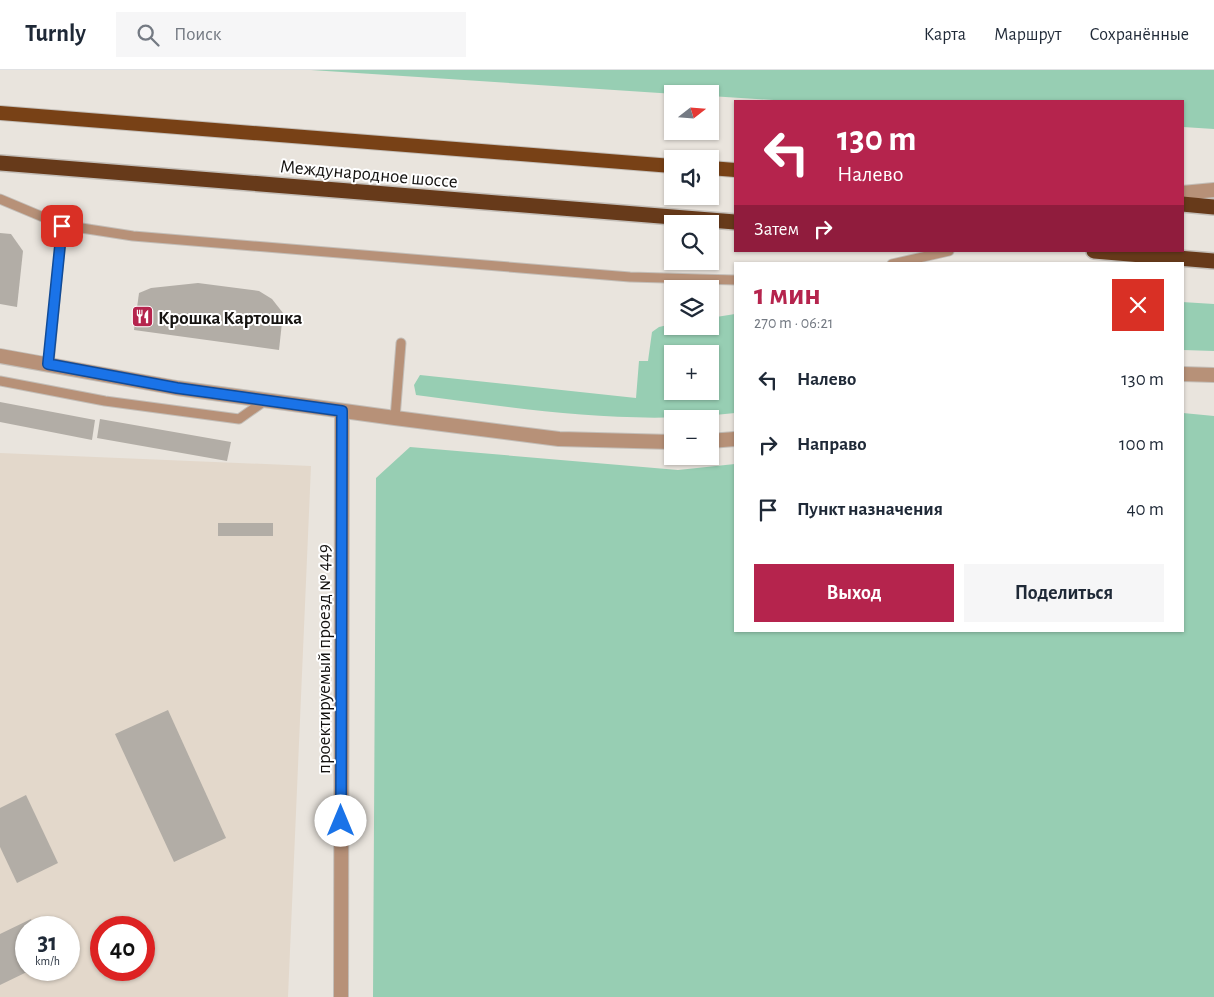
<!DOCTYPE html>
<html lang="ru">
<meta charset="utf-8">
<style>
body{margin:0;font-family:"Alegreya Sans",sans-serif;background:#f6f6f7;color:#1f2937;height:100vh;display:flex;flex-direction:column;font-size:19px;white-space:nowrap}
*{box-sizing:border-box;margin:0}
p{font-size:16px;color:#747a83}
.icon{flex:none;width:28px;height:28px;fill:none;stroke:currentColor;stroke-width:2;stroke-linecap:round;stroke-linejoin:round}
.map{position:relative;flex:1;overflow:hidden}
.panel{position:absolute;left:734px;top:192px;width:450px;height:370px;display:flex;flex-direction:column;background:#fff;border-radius:0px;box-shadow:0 1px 4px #0004}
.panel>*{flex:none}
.banner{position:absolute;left:734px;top:30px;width:450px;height:152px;border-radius:0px;box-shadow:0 1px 4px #0004;background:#b5244d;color:#fff;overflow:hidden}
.needle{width:32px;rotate:73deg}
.tools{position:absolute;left:664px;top:15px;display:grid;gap:10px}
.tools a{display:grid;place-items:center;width:55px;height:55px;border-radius:0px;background:#fff;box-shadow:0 1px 4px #0004;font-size:25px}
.speed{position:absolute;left:15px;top:846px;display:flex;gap:10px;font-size:25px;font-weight:700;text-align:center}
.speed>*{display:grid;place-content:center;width:65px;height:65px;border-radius:50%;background:#fff;box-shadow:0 1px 4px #0004;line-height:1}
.speed small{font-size:12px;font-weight:400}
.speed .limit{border:8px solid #d22;background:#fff;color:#111}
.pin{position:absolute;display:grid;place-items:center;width:42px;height:42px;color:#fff;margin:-21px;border-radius:10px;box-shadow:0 2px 8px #0006}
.me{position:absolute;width:55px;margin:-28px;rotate:0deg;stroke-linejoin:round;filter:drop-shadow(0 0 4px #0008)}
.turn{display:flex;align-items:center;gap:18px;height:105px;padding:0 20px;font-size:22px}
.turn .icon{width:65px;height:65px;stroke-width:2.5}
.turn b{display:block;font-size:35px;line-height:42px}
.then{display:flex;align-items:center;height:48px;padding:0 20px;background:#0003;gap:10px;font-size:19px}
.round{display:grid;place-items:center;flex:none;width:52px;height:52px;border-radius:0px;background:#f6f6f7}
.head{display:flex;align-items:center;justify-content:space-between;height:85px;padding:0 20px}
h1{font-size:30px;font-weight:700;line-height:38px;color:#b5244d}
.primary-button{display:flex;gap:10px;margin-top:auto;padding:10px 20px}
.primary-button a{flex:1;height:58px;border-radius:0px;background:#b5244d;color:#fff;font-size:20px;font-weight:700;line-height:58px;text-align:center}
.primary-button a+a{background:#f6f6f7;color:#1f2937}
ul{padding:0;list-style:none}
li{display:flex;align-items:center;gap:15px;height:65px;padding:0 20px}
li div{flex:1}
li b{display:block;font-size:19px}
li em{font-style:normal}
header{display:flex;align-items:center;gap:30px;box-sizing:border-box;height:70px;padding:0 25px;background:#fff;border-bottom:1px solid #e0e1e3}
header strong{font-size:24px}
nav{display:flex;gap:28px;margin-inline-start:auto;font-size:18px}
.search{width:350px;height:45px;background:#f6f6f7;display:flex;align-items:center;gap:12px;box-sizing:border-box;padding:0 18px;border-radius:0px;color:#747a83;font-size:19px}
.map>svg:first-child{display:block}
</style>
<header>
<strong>Turnly</strong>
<div class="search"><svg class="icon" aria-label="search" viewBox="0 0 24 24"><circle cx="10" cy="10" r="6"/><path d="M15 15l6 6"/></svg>Поиск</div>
<nav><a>Карта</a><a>Маршрут</a><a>Сохранённые</a></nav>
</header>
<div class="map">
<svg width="1214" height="927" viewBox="0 0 1214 927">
<rect width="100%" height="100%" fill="#e9e4dd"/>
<path fill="#e3d8cb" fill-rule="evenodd" d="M0,383L311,396L288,927H0ZM26,858H69V900H26ZM101,858H144V900H101Z"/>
<g fill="#97ceb3" fill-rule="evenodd">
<polygon points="311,0 1214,0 1214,59 1183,57 1182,31 790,31 710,26 710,24 675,24"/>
<polygon points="1182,232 1214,234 1214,281 1183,280"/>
<path d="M735,244V343C628,356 522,339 416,325L414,315L420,305L636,328L639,291H648L652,262L659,257L672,254V256H710V248ZM672,284H710V321H672Z"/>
<polygon points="1183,343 1214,346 1214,927 373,927 376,408 410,377 678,400 735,394 735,561 1182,561"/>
</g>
<g fill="#b2ada6">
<polygon points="0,163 11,164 23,181 17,237 0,234"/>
<polygon points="198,213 259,221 272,229 283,243 279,280 134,260 139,223 151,218"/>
<polygon points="0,332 95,350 92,370 0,352"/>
<polygon points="100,349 231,372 227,391 97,368"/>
<rect x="218" y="453" width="55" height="13"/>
<polygon points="168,640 226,768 174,792 115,664"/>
<polygon points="26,725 58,793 17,813 0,777 0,738"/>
<polygon points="31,849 35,858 26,858 26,900 31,900 0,915 0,864"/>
</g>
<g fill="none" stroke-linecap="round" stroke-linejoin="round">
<defs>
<g id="service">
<polyline points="0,129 62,155 133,166 630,207 735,210"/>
<polyline points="892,194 949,181"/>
<polyline points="49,294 62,155"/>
<polyline points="0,311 105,331 239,349 266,330"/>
<polyline points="395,348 401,273"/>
</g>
<g id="tertiary">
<polyline points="1182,123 1214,120"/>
<polyline points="0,286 177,318 395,348 559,369 672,372"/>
<polyline points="1182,304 1214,305"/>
<polyline points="710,371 735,369"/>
<polyline points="341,927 342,341"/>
</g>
<g id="trunk">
<polyline points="0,43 672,96"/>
<polyline points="710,98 735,100"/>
</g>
<g id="motorway">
<polyline points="0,93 735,152"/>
<polyline points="1182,134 1214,137"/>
<polyline points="1094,181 1214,191"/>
</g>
</defs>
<use href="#service" stroke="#c3beb8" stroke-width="11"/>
<use href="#tertiary" stroke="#c3beb8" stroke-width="16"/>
<use href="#trunk" stroke="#c3beb8" stroke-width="16"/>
<use href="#motorway" stroke="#c3beb8" stroke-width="18"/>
<use href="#service" stroke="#b79178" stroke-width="9"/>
<use href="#tertiary" stroke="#b79178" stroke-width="14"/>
<use href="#trunk" stroke="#784116" stroke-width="14"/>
<use href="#motorway" stroke="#673a1a" stroke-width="15"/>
</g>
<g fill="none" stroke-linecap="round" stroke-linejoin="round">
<defs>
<polyline id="route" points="62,156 48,294 177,318 342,341 341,751"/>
</defs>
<use href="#route" stroke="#114b97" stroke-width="12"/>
<use href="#route" stroke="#1a73e8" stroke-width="9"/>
</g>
<defs>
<symbol id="restaurant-square" viewBox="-11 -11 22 22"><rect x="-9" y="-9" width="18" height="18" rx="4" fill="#b5244d" stroke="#fff"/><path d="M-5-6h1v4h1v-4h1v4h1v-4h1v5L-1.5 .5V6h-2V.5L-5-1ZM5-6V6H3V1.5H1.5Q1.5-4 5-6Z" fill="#fff"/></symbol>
</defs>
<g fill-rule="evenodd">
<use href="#restaurant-square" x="130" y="234" width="25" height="25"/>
</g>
<g text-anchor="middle" stroke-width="4" stroke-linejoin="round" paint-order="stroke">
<g font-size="19" fill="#151311" stroke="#fff">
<text transform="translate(369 103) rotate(5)" y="7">Международное шоссе</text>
<text transform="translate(323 589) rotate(-90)" y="7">проектируемый проезд № 449</text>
</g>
<g font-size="19" font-weight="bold" fill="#151311" stroke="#fff" text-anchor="start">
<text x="158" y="254">Крошка Картошка</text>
</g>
</g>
</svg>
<div class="tools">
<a><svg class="needle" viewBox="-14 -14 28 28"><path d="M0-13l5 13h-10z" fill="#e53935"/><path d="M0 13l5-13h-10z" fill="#747a83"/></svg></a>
<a><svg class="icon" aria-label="sound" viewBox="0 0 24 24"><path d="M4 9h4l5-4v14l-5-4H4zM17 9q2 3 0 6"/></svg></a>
<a><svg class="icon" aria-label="search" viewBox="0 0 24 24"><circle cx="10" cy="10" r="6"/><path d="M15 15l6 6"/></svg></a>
<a><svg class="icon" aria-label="layers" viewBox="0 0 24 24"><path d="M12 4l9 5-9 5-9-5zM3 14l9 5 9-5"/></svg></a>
<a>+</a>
<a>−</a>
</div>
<div class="speed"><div>31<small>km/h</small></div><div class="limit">40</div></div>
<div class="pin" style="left:62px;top:156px;background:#d93025"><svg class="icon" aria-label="arrive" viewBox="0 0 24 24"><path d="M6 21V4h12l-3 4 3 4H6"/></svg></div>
<svg class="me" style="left:341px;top:751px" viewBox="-20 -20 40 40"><circle r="19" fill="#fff"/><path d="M0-13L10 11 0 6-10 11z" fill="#1a73e8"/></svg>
<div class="banner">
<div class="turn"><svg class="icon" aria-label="left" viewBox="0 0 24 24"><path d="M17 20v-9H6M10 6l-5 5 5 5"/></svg><div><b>130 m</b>Налево</div></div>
<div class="then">Затем<svg class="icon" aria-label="right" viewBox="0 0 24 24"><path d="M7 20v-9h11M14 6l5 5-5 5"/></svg></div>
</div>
<section class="panel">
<div class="head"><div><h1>1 мин</h1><p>270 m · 06:21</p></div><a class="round" style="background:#d93025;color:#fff"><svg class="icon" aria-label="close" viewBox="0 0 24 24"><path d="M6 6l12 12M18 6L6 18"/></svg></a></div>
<ul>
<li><svg class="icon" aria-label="left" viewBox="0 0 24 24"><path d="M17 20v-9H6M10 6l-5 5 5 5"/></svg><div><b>Налево</b></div><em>130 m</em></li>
<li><svg class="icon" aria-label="right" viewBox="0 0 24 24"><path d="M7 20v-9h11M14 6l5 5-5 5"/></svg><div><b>Направо</b></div><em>100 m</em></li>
<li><svg class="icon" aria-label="arrive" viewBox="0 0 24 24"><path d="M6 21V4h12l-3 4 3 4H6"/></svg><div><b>Пункт назначения</b></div><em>40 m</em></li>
</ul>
<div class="primary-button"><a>Выход</a><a>Поделиться</a></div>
</section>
</div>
